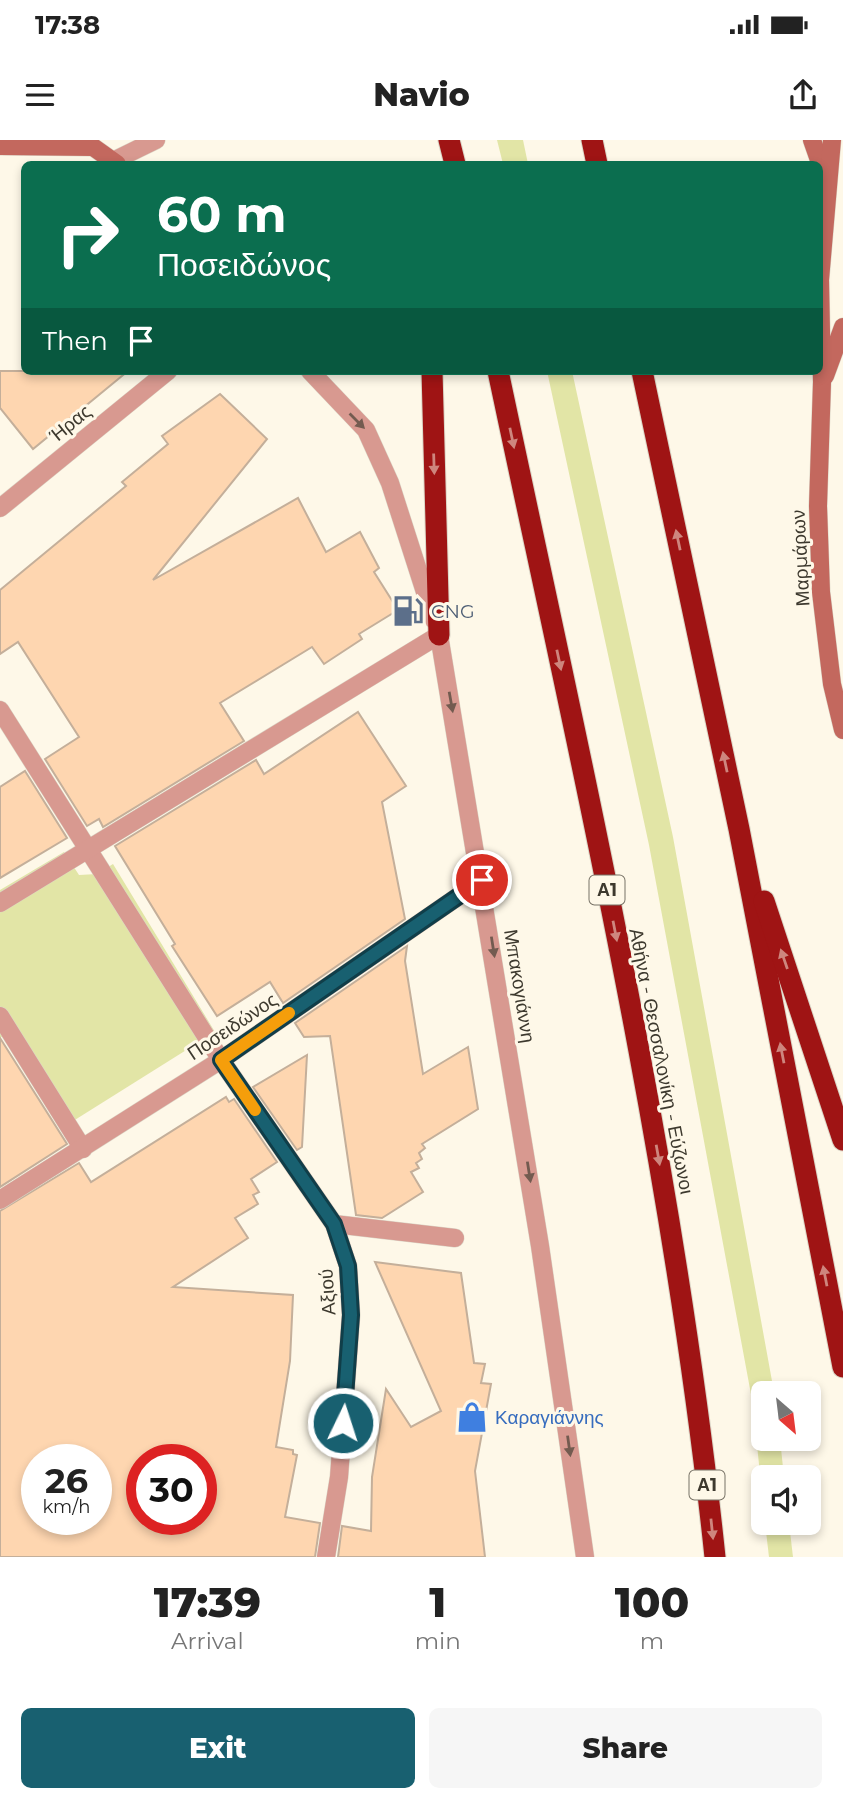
<!DOCTYPE html>
<meta charset="utf-8">
<style>
body{margin:0;font-family:Montserrat,sans-serif;background:#f6f6f6;color:#222;height:100vh;display:flex;flex-direction:column;font-size:26px;white-space:nowrap}
*{box-sizing:border-box;margin:0}
p{font-size:23px;color:#767676}
.icon{flex:none;width:38px;height:38px;fill:none;stroke:currentColor;stroke-width:2;stroke-linecap:round;stroke-linejoin:round}
.map{position:relative;height:1417px;overflow:hidden}
.sheet{display:flex;flex-direction:column;background:#fff;flex:1}
.sheet>*{flex:none}
.banner{position:absolute;left:21px;top:21px;width:802px;height:214px;border-radius:10px;box-shadow:0 4px 10px #0003;background:#0b6e4f;color:#fff;overflow:hidden}
.needle{width:46px;rotate:152deg}
.buttons{position:absolute;left:751px;top:1241px;display:grid;gap:14px}
.buttons a{display:grid;place-items:center;width:70px;height:70px;border-radius:10px;background:#fff;box-shadow:0 4px 10px #0003;font-size:35px}
.speed{position:absolute;left:21px;top:1304px;display:flex;gap:14px;font-size:35px;font-weight:700;text-align:center}
.speed>*{display:grid;place-content:center;width:91px;height:91px;border-radius:50%;background:#fff;box-shadow:0 4px 10px #0003;line-height:1}
.speed small{font-size:18px;font-weight:400}
.speed .limit{border:10px solid #d22;background:#fff;color:#111}
.pin{position:absolute;display:grid;place-items:center;width:60px;height:60px;color:#fff;margin:-30px;border:4px solid #fff;border-radius:50%;box-shadow:0 2px 7px #0007}
.me{position:absolute;width:77px;margin:-38px;rotate:4deg;stroke-linejoin:round;filter:drop-shadow(0 0 5px #0008)}
.turn{display:flex;align-items:center;gap:24px;height:147px;padding:0 21px;font-size:32px}
.turn .icon{width:91px;height:91px;stroke-width:2.5}
.turn b{display:block;font-size:49px;line-height:60px}
.then{display:flex;align-items:center;height:66px;padding:0 21px;background:#0003;gap:14px;font-size:26px}
.eta{display:flex;justify-content:space-evenly;align-items:center;height:119px;text-align:center}
.eta b{font-size:42px;font-weight:800;line-height:49px}
.button{display:flex;gap:14px;margin-top:auto;padding:14px 21px}
.button a{flex:1;height:80px;border-radius:10px;background:#186070;color:#fff;font-size:28px;font-weight:800;line-height:80px;text-align:center}
.button a+a{background:#f6f6f6;color:#222}
.status{display:flex;justify-content:space-between;align-items:center;height:49px;padding:0 35px;background:#fff;direction:ltr}
.status svg{height:19px;fill:currentColor}
header{display:flex;justify-content:space-between;align-items:center;height:91px;padding:0 21px;background:#fff;font-size:32px;font-weight:800}
.map>svg:first-child{display:block}
</style>
<div class="status"><b>17:38</b><svg viewBox="0 0 49 12"><path d="M0 12V9h3v3zM5 12V6h3v6zM10 12V3h3v9zM15 12V0h3v12zM26 1h20v11H26zM47 4h2v5h-2z"/></svg></div>
<header><svg class="icon" aria-label="menu" viewBox="0 0 24 24"><path d="M4 6h16M4 12h16M4 18h16"/></svg>Navio<svg class="icon" aria-label="share" viewBox="0 0 24 24"><path d="M12 15V3M7 8l5-5 5 5M5 13v7h14v-7"/></svg></header>
<div class="map">
<svg width="843" height="1417" viewBox="0 0 843 1417">
<rect width="100%" height="100%" fill="#fef8e8"/>
<g fill="#e2e5a6">
<polygon points="497,0 523,0 528,24 503,24"/>
<polygon points="547,231 572,231 673,697 774,1252 763,1253 763,1298 780,1299 784,1337 763,1337 763,1364 753,1265 649,705"/>
<polygon points="64,712 79,735 97,734 113,724 215,892 62,988 3,896 0,898 0,750"/>
<polygon points="765,1383 789,1383 793,1417 769,1417"/>
</g>
<g fill="#fed6b0" stroke="#c4af9a" stroke-width="2" fill-rule="evenodd">
<polygon points="0,231 128,231 33,309 0,268"/>
<polygon points="220,254 267,299 153,440 298,358 326,412 360,392 379,428 374,432 398,470 359,494 362,499 324,524 312,507 220,563 244,601 103,687 99,679 87,686 45,619 79,597 18,502 0,514 0,450 126,346 122,342 168,304 162,296"/>
<polygon points="358,572 406,646 382,662 405,779 283,863 270,842 217,876 172,806 175,804 115,706 256,620 264,634"/>
<polygon points="25,631 67,698 0,738 0,647"/>
<polygon points="407,806 405,821 423,934 468,907 478,969 422,1004 425,1008 419,1013 422,1019 416,1023 419,1028 411,1032 423,1052 382,1078 356,1075 330,896 304,897 295,883"/>
<polygon points="0,898 67,1004 0,1047"/>
<polygon points="307,915 302,1007 297,1010 253,947"/>
<path d="M226,957L229,962L234,959L277,1022L251,1039L259,1052L253,1055L258,1064L235,1078L248,1098L173,1147L293,1155L290,1221L276,1307L293,1310V1314L297,1315L285,1377L320,1383L315,1417H0V1071L79,1023L91,1042ZM37,1320H96V1379H37ZM142,1320H201V1379H142Z"/>
<polygon points="375,1122 461,1133 474,1223 485,1224 481,1243 491,1244 475,1331 485,1417 338,1417 342,1386 371,1391 372,1337 386,1249 411,1287 441,1271"/>
</g>
<g fill="none" stroke-linecap="round" stroke-linejoin="round">
<defs>
<g id="lane">
<polyline points="113,21 156,0"/>
<polyline points="310,231 366,290 390,343 434,480"/>
<polyline points="334,1084 455,1098"/>
</g>
<g id="street">
<polyline points="0,368 168,231"/>
<polyline points="0,570 221,920 334,1084 348,1126 351,1175 339,1337 326,1417"/>
<polyline points="0,763 439,495 540,1106 585,1417"/>
<polyline points="0,876 83,1009"/>
<polyline points="0,1060 221,920 482,740"/>
</g>
<g id="secondary">
<polyline points="812,0 826,40"/>
<polyline points="832,0 820,140 822,242 818,366 821,452 832,544 843,590"/>
<polyline points="0,6 93,7 117,24"/>
<polyline points="825,236 843,187"/>
</g>
<g id="highway">
<polyline points="449,0 455,24"/>
<polyline points="592,0 597,24"/>
<polyline points="432,231 439,495"/>
<path d="M498,231C581,624 673,1017 715,1417"/>
<polyline points="642,231 739,689 843,1227"/>
<polyline points="764,761 843,1000"/>
</g>
</defs>
<use href="#lane" stroke="#dbd6c7" stroke-width="19"/>
<use href="#street" stroke="#dbd6c7" stroke-width="19"/>
<use href="#secondary" stroke="#dbd6c7" stroke-width="19"/>
<use href="#highway" stroke="#dbd6c7" stroke-width="23"/>
<use href="#lane" stroke="#d89990" stroke-width="18"/>
<use href="#street" stroke="#d89990" stroke-width="18"/>
<use href="#secondary" stroke="#c3685e" stroke-width="18"/>
<use href="#highway" stroke="#9f1414" stroke-width="21"/>
</g>
<defs><path id="oneway-solid" d="M-6-.8H1V-3.2L6.5 0L1 3.2V.8H-6Z" transform="scale(1.75)"/></defs>
<g fill="#735b50">
<use href="#oneway-solid" transform="translate(357 281) rotate(45)"/>
<use href="#oneway-solid" transform="translate(451 562) rotate(80)"/>
<use href="#oneway-solid" transform="translate(493 807) rotate(81)"/>
<use href="#oneway-solid" transform="translate(529 1032) rotate(81)"/>
<use href="#oneway-solid" transform="translate(569 1306) rotate(82)"/>
</g>
<g fill="#ce867e">
<use href="#oneway-solid" transform="translate(512 298) rotate(78)"/>
<use href="#oneway-solid" transform="translate(434 324) rotate(88)"/>
<use href="#oneway-solid" transform="translate(678 400) rotate(-102)"/>
<use href="#oneway-solid" transform="translate(559 520) rotate(78)"/>
<use href="#oneway-solid" transform="translate(725 622) rotate(-102)"/>
<use href="#oneway-solid" transform="translate(615 791) rotate(79)"/>
<use href="#oneway-solid" transform="translate(784 819) rotate(-109)"/>
<use href="#oneway-solid" transform="translate(782 913) rotate(-101)"/>
<use href="#oneway-solid" transform="translate(658 1015) rotate(80)"/>
<use href="#oneway-solid" transform="translate(825 1136) rotate(-101)"/>
<use href="#oneway-solid" transform="translate(712 1389) rotate(84)"/>
</g>
<g fill="none" stroke-linecap="round" stroke-linejoin="round">
<defs>
<polyline id="route" points="343,1283 351,1175 348,1126 334,1084 221,920 482,740"/>
</defs>
<use href="#route" stroke="#103e49" stroke-width="18"/>
<use href="#route" stroke="#186070" stroke-width="12"/>
<polyline stroke="#f59e0b" stroke-width="12" points="255,970 221,920 289,873"/>
</g>
<defs>
<symbol id="fuel-bare" viewBox="-9 -9 18 18"><path d="M-5.5-6h7V0h2V4h1.3V-2.5L3-4.5l.8-.8L6-3V5H2.5V1h-1V6h-7ZM-4.2-4.7v3.2H.2V-4.7Z" fill="#5c6f8a" stroke="#fef8e8" stroke-width="2.5" paint-order="stroke"/></symbol>
<symbol id="shop-bare" viewBox="-9 -9 18 18"><path d="M-5-2.5h2.3a2.7 3.5 0 0 1 5.4 0H5L5.5 6h-11ZM-1.5-2.5h3a1.5 2.3 0 0 0-3 0Z" fill="#3f7fe0" stroke="#fef8e8" stroke-width="2.5" paint-order="stroke"/></symbol>
</defs>
<g fill-rule="evenodd">
<use href="#fuel-bare" x="386" y="449" width="44" height="44"/>
<use href="#shop-bare" x="450" y="1255" width="44" height="44"/>
</g>
<g text-anchor="middle" stroke-width="6" stroke-linejoin="round" paint-order="stroke">
<g fill="#fef8e8" stroke="#777266" stroke-width="2">
<rect x="589.5" y="735.5" width="35" height="29" rx="5"/>
<rect x="689.5" y="1330.5" width="35" height="29" rx="5"/>
</g>
<g font-size="18" font-weight="bold" fill="#3d392e">
<text x="607" y="756">Α1</text>
<text x="707" y="1351">Α1</text>
</g>
<g font-size="19" fill="#3d392e" stroke="#fef8e8">
<text transform="translate(70 283) rotate(-39)" y="7">Ήρας</text>
<text transform="translate(800 418) rotate(-93)" y="7">Μαρμάρων</text>
<text transform="translate(520 846) rotate(81)" y="7">Μπακογιάννη</text>
<text transform="translate(232 886) rotate(-34)" y="7">Ποσειδώνος</text>
<text transform="translate(662 921) rotate(79)" y="7">Αθήνα - Θεσσαλονίκη - Εύζωνοι</text>
<text transform="translate(327 1152) rotate(-94)" y="7">Αξιού</text>
</g>
<g font-size="19" fill="#4e5e75" stroke="#fef8e8" text-anchor="start">
<text x="431" y="478">CNG</text>
</g>
<g font-size="19" fill="#366cbe" stroke="#fef8e8" text-anchor="start">
<text x="495" y="1284">Καραγιάννης</text>
</g>
</g>
</svg>
<div class="buttons">
<a><svg class="needle" viewBox="-14 -14 28 28"><path d="M0-13l5 13h-10z" fill="#e53935"/><path d="M0 13l5-13h-10z" fill="#767676"/></svg></a>
<a><svg class="icon" aria-label="sound" viewBox="0 0 24 24"><path d="M4 9h4l5-4v14l-5-4H4zM17 9q2 3 0 6"/></svg></a>
</div>
<div class="speed"><div>26<small>km/h</small></div><div class="limit">30</div></div>
<div class="pin" style="left:482px;top:740px;background:#d93025"><svg class="icon" aria-label="arrive" viewBox="0 0 24 24"><path d="M6 21V4h12l-3 4 3 4H6"/></svg></div>
<svg class="me" style="left:343px;top:1283px" viewBox="-20 -20 40 40"><circle r="17" fill="#186070" stroke="#fff" stroke-width="3"/><path d="M0-11L8 9 0 5-8 9z" fill="#fff"/></svg>
<div class="banner">
<div class="turn"><svg class="icon" aria-label="right" viewBox="0 0 24 24"><path d="M7 20v-9h11M14 6l5 5-5 5"/></svg><div><b>60 m</b>Ποσειδώνος</div></div>
<div class="then">Then<svg class="icon" aria-label="arrive" viewBox="0 0 24 24"><path d="M6 21V4h12l-3 4 3 4H6"/></svg></div>
</div>
</div>
<section class="sheet">
<div class="eta">
<div><b>17:39</b><p>Arrival</p></div>
<div><b>1</b><p>min</p></div>
<div><b>100</b><p>m</p></div>
</div>
<div class="button"><a>Exit</a><a>Share</a></div>
</section>
